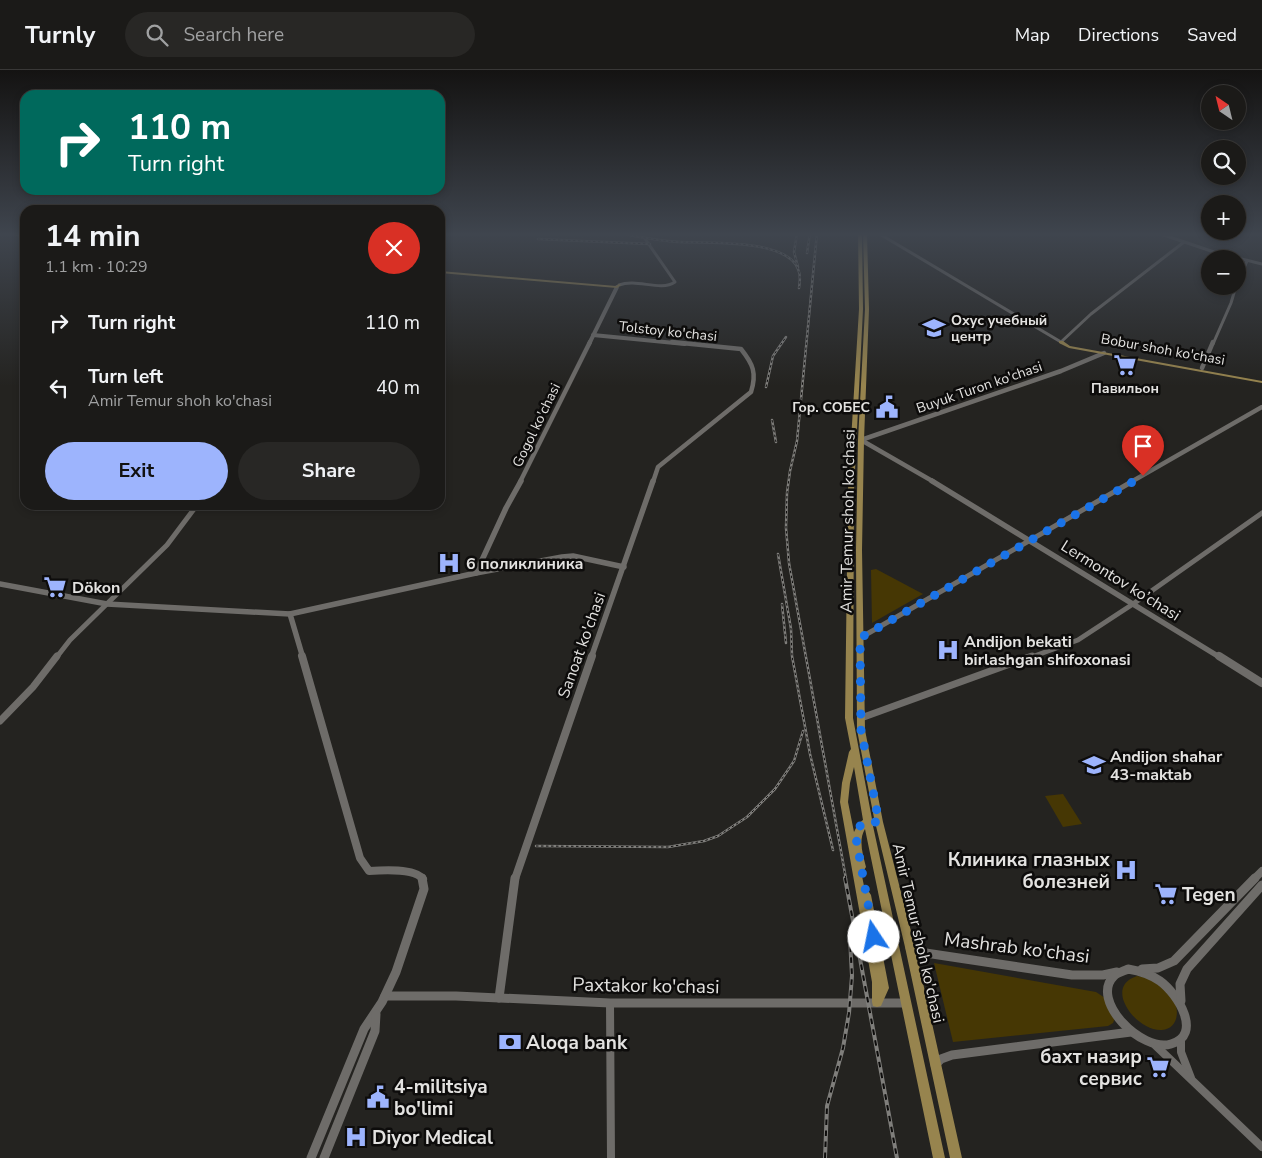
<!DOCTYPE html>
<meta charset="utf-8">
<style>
body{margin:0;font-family:"Nunito Sans",sans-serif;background:#282725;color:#f1f3f6;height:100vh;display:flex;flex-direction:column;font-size:19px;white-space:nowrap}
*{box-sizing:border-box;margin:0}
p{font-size:16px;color:#a0a1a2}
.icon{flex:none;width:28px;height:28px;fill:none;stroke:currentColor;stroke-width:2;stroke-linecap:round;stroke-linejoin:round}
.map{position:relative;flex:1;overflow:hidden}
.side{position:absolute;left:20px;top:135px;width:425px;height:305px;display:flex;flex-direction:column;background:#1b1a18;border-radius:15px;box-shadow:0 2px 8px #0003,0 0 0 1px #393837}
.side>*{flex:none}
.top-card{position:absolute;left:20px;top:20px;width:425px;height:105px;border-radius:15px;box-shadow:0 2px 8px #0003,0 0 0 1px #393837;background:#00695c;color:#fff;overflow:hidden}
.needle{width:32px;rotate:325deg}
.tools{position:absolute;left:1201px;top:15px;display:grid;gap:10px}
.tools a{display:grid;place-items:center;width:45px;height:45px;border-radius:50%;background:#1b1a18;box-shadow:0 2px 8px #0003,0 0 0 1px #393837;font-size:25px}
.pin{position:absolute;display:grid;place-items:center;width:42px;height:42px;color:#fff;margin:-51px -21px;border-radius:50% 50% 50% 0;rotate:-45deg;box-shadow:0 0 5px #0007}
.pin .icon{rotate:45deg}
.me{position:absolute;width:55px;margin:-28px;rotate:349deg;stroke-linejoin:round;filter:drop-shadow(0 0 4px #0008)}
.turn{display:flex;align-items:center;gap:18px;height:105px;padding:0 25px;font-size:22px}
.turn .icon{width:65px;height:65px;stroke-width:2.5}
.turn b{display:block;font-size:35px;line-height:42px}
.round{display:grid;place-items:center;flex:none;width:52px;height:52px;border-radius:26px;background:#282725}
.head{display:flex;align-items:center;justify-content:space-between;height:85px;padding:0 25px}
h1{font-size:30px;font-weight:700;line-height:38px}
.action{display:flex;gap:10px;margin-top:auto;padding:10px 25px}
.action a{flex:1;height:58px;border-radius:30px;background:#9db4fd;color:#111;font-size:20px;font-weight:700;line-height:58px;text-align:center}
.action a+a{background:#282725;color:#f1f3f6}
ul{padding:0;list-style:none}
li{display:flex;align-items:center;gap:15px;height:65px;padding:0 25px}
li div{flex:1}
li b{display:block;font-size:19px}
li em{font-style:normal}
header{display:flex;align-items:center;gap:30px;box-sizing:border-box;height:70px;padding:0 25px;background:#1b1a18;border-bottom:1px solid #393837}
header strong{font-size:24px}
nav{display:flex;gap:28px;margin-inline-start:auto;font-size:18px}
.search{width:350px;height:45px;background:#282725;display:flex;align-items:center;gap:12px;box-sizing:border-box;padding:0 18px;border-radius:28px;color:#a0a1a2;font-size:19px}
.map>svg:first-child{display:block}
</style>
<header>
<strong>Turnly</strong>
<div class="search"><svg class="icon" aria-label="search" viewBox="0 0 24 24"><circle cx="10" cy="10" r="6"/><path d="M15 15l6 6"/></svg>Search here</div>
<nav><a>Map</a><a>Directions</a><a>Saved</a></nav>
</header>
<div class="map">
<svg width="1262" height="1088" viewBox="0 0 1262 1088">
<rect width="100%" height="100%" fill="#242320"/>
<g fill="#463704">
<polygon points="876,499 923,524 872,553 871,500"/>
<polygon points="1063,724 1082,754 1063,757 1045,726"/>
<polygon points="934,893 1096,922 1108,930 1115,948 1113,953 1108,956 953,972"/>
<path d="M1137,906C1144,907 1152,909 1158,914C1163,918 1170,925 1174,931C1180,942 1177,959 1162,960C1137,962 1102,917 1137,906Z"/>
</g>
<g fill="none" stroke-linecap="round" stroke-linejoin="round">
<g stroke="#6e6c69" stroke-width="3">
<polyline points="878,163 1061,272 1091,244 1184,172"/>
<polyline points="1158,163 1214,182 1262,194"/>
<polyline points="1238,212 1247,191"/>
<path d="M619,215C637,208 660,222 675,212L641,163"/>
<polyline points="1213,274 1231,233 1236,216"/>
</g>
<g stroke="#6e6c69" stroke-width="4.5">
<polyline points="1202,298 1213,272"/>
<polyline points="861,370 1061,301 1104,283"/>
<polyline points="1131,412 1262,337"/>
</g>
<g stroke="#6e6c69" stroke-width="5">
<polyline points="860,568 1133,411"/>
<polyline points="56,588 70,570 167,475 197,435"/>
<polyline points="1029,588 1078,570 1133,534 1262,443"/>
</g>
<g stroke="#6e6c69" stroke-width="7">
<polyline points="861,648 1032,586"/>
<polyline points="0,651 33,617 57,586"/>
</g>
<g stroke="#6e6c69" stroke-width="8">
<polyline points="610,933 611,1088"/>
<polyline points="1181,970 1181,982 1191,1008"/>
<polyline points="1155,975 1262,1077"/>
</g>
<g stroke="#6e6c69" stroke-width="4">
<polyline points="593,265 685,274"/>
<polyline points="589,274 617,217"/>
</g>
<g stroke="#6e6c69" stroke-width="4.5">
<polyline points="861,370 934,412"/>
<polyline points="520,412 590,272"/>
<path d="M653,412L658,397L751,322C757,303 753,294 741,279L672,272"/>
</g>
<g stroke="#6e6c69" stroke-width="5.5">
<polyline points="932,411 1221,588"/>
<polyline points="476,503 506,438 521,411"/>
<polyline points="0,514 107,534 290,544 476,503 562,487 573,486 624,497"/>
<polyline points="290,544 303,588"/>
<polyline points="591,588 653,411"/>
</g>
<g stroke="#6e6c69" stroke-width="8">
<path d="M302,586L360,788L369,801C383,800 414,798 423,809"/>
<polyline points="1219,586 1262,613"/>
<polyline points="515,809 592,586"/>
<polyline points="1254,809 1262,801"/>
</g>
<g stroke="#6e6c69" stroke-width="9">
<polyline points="910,878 919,882 1072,905 1103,905 1117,902"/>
<path d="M1128,899C1140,901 1150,904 1160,911C1178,924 1203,965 1171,974C1142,983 1089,930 1114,906C1117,903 1124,901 1128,899Z"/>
<polyline points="1142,899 1158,898 1174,891 1255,808"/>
<polyline points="385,926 456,926 610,933 906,933"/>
<polyline points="499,928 515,808"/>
<polyline points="1181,931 1180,914 1187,899 1262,815"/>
<polyline points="935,995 941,989 952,985 1131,962"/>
<polyline points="311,1088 364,959 382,932 396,902 424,819 422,808"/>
<polyline points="324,1088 375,961 376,944"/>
</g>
<g fill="#97844e" fill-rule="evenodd">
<polygon points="0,163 25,165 25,167 0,164"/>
<path d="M858,163H862L863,239L854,420L853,648L872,749L874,748L857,660L856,480L858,370L865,239L863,163H867L869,239L864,370L862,480L865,660L883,752L915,877L962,1088H950L905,877L876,756H873L945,1088H933L865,759C858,770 863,785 866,797L864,800L861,801L865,821L869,822L871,825L889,918L881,936L877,937L873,936L872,932V912L840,732L842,713L849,682L851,679L845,648L848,420L859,239ZM854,697L863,750L858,754L854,762L848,732L850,713Z"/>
<polygon points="440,201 616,216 619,214 621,215 617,218 440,203"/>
<polygon points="1059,271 1063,271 1070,276 1262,311 1262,313 1069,278 1059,273"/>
</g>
<defs>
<g id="rail-far1">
<path d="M619,163C639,167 659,171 680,172C707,173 787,169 798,199C801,205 800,212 799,218"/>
<polyline points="797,163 794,182 798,197"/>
<polyline points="817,163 797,371 790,401 787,423 786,458 789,493 846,809"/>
<polyline points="538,169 650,174"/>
<polyline points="807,183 810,163"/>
<polyline points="766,317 773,286 786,267"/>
<polyline points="772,350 776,372"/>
<polyline points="778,484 791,559 792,586 810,684 833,780"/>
<polyline points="782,534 786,573"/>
<polyline points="536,776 668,777 704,771 718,766 747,747 775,719 794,691 803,661"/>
</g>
<g id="rail">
<polyline points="845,808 897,1088"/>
<polyline points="825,1088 827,1036 843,978 849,943 852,906 850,869"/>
</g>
</defs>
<use href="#rail-far1" stroke="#7f7e7b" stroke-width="2.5"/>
<use href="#rail" stroke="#7f7e7b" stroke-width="4"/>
<use href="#rail-far1" stroke="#0d0c0b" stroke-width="1" stroke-dasharray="2.5" stroke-linecap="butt"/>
<use href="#rail" stroke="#0d0c0b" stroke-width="2" stroke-dasharray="5.5" stroke-linecap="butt"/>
</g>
<linearGradient id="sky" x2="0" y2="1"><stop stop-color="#141312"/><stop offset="0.52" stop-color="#3f454e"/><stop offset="1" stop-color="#3f454e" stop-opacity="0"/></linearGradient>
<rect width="1262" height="316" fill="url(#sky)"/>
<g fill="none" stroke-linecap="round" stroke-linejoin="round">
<polyline stroke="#1a73e8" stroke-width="9" stroke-dasharray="0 16.2" points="874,867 856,768 860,756 868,752 879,752 861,660 860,568 1143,406"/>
</g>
<defs>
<symbol id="school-bare" viewBox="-9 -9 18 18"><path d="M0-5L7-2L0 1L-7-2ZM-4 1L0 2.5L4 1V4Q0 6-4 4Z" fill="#9db4fd" stroke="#0d0c0b" stroke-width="2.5" paint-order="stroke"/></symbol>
<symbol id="supermarket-bare" viewBox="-9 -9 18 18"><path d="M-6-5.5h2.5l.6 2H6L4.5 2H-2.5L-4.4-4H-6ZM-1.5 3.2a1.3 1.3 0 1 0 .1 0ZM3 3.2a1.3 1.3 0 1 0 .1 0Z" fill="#9db4fd" stroke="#0d0c0b" stroke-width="2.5" paint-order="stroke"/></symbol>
<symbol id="civic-bare" viewBox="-9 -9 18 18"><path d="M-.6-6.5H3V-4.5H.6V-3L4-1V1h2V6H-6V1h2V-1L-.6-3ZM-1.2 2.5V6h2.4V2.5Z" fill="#9db4fd" stroke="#0d0c0b" stroke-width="2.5" paint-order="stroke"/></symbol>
<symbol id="hospital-bare" viewBox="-9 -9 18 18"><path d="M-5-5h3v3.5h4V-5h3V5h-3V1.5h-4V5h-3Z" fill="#9db4fd" stroke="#0d0c0b" stroke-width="2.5" paint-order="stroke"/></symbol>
<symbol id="bank-bare" viewBox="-9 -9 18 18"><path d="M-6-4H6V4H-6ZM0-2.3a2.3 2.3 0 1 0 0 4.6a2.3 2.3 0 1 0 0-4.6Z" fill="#9db4fd" stroke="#0d0c0b" stroke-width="2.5" paint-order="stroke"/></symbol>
</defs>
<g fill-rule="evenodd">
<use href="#school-bare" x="918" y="242" width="32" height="32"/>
<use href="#supermarket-bare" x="1109" y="279" width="32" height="32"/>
<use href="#civic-bare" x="871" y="321" width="32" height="32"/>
<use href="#hospital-bare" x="433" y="477" width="32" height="32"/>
<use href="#supermarket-bare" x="39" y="501" width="32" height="32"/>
<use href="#hospital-bare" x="932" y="564" width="32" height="32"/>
<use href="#school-bare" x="1078" y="679" width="32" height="32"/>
<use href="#hospital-bare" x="1110" y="784" width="32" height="32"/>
<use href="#supermarket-bare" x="1150" y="808" width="32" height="32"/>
<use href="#bank-bare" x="494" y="956" width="32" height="32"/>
<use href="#supermarket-bare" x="1142" y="981" width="32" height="32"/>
<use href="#civic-bare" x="362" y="1011" width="32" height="32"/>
<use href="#hospital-bare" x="340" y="1051" width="32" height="32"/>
</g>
<g text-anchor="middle" stroke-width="5" stroke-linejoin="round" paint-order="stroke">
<g font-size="14" font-weight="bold" fill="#e3e2e0" stroke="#0d0c0b" text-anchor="start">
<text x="951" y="255">Охус учебный<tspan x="951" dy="16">центр</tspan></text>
<text x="1125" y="323" text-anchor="middle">Павильон</text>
<text x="870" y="342" text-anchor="end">Гор. СОБЕС</text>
</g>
<g font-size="14" fill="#e3e2e0" stroke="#0d0c0b">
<text transform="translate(668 261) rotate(6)" y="5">Tolstoy ko'chasi</text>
<text transform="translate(1163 279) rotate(10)" y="5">Bobur shoh ko'chasi</text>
<text transform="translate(979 317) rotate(-19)" y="5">Buyuk Turon ko'chasi</text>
<text transform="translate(536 355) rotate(-64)" y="5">Gogol ko'chasi</text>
</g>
<g font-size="16" fill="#e3e2e0" stroke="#0d0c0b">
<text transform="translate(847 451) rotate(-89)" y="6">Amir Temur shoh ko'chasi</text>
<text transform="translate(1121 510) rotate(32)" y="6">Lermontov ko’chasi</text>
<text transform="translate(581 575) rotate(-70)" y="6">Sanoat ko'chasi</text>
<text transform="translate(919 863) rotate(77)" y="6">Amir Temur shoh ko'chasi</text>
</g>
<g font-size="16" font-weight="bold" fill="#e3e2e0" stroke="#0d0c0b" text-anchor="start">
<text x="466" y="499">6 поликлиника</text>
<text x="72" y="523">Dökon</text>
<text x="964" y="577">Аndijon bekati<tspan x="964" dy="18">birlashgan shifoxonasi</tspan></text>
<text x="1110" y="692">Andijon shahar<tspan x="1110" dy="18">43-maktab</tspan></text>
</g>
<g font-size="19" font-weight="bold" fill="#e3e2e0" stroke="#0d0c0b" text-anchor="start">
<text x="1110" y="796" text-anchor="end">Клиника глазных<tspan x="1110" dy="22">болезней</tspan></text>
<text x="1182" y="831">Tegen</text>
<text x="526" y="979">Aloqa bank</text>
<text x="1142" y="993" text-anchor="end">бахт назир<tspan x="1142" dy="22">сервис</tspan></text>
<text x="394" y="1023">4-militsiya<tspan x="394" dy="22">bo'limi</tspan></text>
<text x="372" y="1074">Diyor Medical</text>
</g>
<g font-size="19" fill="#e3e2e0" stroke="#0d0c0b">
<text transform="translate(1017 877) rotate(7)" y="7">Mashrab ko'chasi</text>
<text transform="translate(646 915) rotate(1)" y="7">Paxtakor ko'chasi</text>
</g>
</g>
</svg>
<div class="tools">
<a><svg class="needle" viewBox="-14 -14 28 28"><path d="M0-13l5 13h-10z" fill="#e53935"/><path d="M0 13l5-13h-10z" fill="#a0a1a2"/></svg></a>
<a><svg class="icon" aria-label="search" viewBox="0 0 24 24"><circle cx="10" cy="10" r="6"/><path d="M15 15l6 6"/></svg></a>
<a>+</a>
<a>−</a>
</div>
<div class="pin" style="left:1143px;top:406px;background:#d93025"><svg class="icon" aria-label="arrive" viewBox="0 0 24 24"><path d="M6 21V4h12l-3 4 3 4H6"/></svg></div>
<svg class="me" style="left:874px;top:867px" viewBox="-20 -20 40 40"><circle r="19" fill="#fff"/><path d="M0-13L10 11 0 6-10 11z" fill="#1a73e8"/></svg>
<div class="top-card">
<div class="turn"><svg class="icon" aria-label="right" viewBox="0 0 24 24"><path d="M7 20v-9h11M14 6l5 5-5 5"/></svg><div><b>110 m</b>Turn right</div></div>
</div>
<section class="side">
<div class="head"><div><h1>14 min</h1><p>1.1 km · 10:29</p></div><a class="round" style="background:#d93025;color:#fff"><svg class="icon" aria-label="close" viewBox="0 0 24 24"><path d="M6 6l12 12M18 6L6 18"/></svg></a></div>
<ul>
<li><svg class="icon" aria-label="right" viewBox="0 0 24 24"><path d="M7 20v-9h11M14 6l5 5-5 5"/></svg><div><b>Turn right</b></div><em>110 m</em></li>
<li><svg class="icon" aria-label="left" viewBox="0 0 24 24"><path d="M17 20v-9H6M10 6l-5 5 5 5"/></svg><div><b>Turn left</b><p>Amir Temur shoh ko'chasi</p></div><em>40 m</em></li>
</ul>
<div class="action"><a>Exit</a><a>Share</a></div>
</section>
</div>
